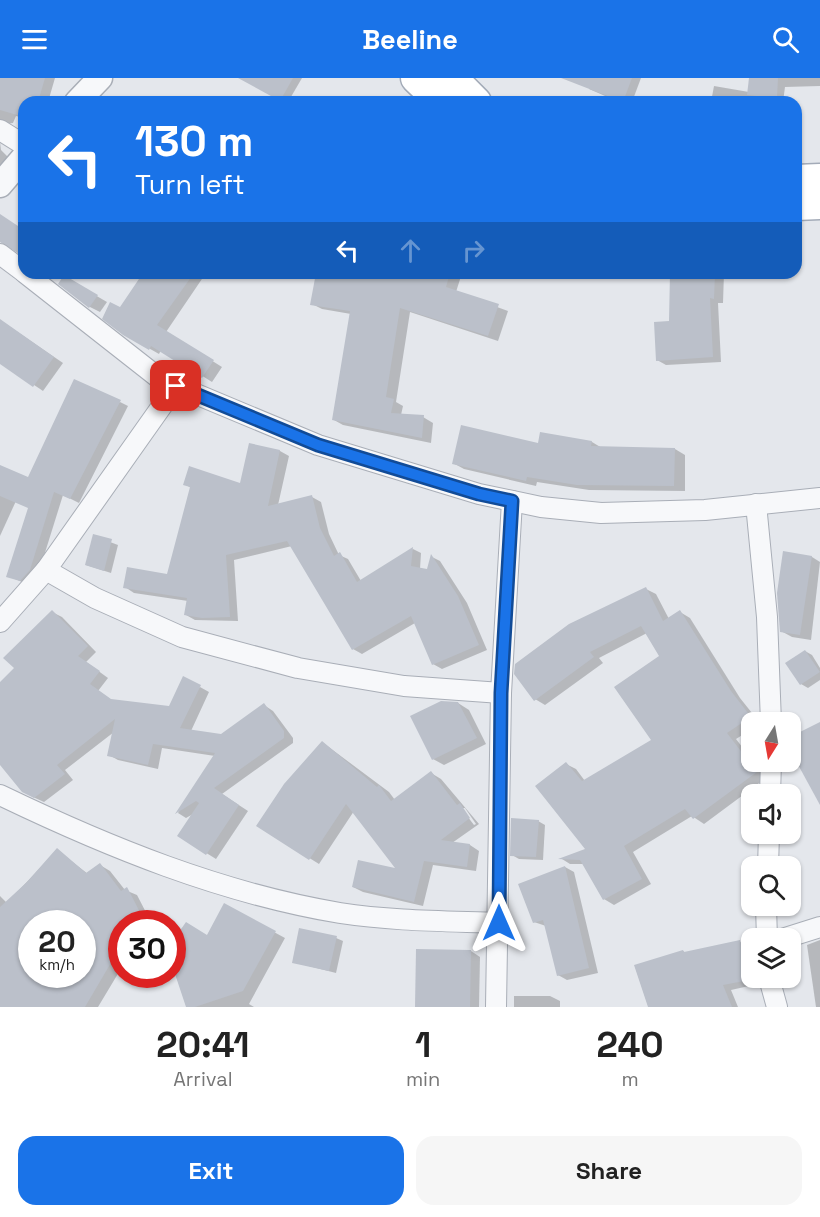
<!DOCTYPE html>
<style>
body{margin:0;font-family:"Space Grotesk",sans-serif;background:#f6f6f6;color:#222;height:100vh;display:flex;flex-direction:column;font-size:22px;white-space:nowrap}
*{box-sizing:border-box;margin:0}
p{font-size:20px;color:#767676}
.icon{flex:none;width:33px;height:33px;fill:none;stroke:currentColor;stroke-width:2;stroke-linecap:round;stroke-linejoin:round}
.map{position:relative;height:929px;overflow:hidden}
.sheet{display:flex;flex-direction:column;background:#fff;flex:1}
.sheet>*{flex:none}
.top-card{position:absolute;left:18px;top:18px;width:784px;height:183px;border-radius:18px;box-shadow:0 2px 4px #0004;background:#1a73e8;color:#fff;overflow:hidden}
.needle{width:39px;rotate:191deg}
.buttons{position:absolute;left:741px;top:634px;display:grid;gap:12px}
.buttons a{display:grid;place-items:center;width:60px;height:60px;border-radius:12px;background:#fff;box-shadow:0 2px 4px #0004;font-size:30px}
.speed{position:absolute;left:18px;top:832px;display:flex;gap:12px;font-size:30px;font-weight:700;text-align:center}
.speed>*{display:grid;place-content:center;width:78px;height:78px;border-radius:50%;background:#fff;box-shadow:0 2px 4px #0004;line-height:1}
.speed small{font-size:15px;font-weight:400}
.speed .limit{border:9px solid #d22;background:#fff;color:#111}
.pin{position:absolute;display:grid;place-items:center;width:51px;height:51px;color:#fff;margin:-26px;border-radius:12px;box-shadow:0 3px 9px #0006}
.me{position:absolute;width:66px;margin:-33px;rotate:0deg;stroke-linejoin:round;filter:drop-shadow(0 0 4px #0008)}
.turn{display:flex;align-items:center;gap:21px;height:126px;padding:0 18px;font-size:27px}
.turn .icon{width:78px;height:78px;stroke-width:2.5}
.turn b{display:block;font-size:42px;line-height:51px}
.lanes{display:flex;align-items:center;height:57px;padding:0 18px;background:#0003;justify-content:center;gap:30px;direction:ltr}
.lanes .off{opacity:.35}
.eta{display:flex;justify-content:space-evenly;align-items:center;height:102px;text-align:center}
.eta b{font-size:36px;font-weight:800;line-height:42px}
.primary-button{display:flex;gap:12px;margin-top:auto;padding:12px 18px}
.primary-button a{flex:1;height:69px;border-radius:18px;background:#1a73e8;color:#fff;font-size:24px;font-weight:800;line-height:69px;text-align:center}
.primary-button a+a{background:#f6f6f6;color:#222}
header{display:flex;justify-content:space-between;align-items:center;height:78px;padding:0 18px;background:#1a73e8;color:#fff;font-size:27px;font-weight:800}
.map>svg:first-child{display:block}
</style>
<header><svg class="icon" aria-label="menu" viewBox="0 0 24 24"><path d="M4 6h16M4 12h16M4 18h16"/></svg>Beeline<svg class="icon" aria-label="search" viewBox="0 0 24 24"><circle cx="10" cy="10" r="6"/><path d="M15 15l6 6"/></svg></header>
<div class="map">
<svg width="820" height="929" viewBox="0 0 820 929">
<rect width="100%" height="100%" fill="#e4e7ec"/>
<g fill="#0003" fill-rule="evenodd">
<polygon points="0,0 55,0 48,24 24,24 24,40 16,38 13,45 4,46 0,49"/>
<polygon points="257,0 302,0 288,24 253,7"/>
<polygon points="593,0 641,0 632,24 619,24 589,11"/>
<polygon points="751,0 820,0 820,8 785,9 783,24 711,24 714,8 749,14"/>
<polygon points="0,64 1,72 10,81 0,92"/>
<polygon points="47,195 61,195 57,201"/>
<polygon points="145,195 206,195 166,254 222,289 212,304 161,272 159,276 124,256 120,231"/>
<polygon points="317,195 462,195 456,214 508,233 498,263 410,234 396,324 403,328 401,337 423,339 433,345 431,365 343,347 334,342 351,236 322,231 312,226"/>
<polygon points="672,195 724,195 723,225 718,225 721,284 666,287 657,282 670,244"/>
<polygon points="64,199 107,224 100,234 90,229"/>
<polygon points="0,242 63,285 43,313 0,284"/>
<polygon points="120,324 128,328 79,425 63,417 38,497 29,507 8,498 50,367"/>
<polygon points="592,364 602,370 675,371 685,377 685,413 589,412 537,404 536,408 464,391 453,385 539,366"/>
<polygon points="251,367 280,373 289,378 278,427 312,419 321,424 329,456 339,477 348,481 361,503 413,471 421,475 420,491 428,492 432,479 440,483 467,525 487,572 442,591 433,586 415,545 362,576 353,571 292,468 234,482 238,543 195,542 186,537 188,523 134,515 125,509 168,498 191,410 185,406 241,407"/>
<polygon points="0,389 26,401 0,458"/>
<polygon points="94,458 118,467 111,495 86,487"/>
<polygon points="785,475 812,479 820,484 811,562 792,559 781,553"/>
<polygon points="646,511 656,516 669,541 680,534 690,540 740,620 760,645 752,645 752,651 736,661 766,700 704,746 692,738 633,774 651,806 614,827 604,821 584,786 570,786 562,781 587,771 566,686 576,691 585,703 653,662 661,578 647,555 599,580 603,585 545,627 535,621"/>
<polygon points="52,534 62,539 96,574 86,584 108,600 98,613 113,623 169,630 200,609 209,614 191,653 221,658 264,627 273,633 293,660 293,665 222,716 248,733 216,781 179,758 195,735 186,740 178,735 215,678 162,670 158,691 118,682 109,677 114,654 65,692 73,702 44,724 33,719 0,684 0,606 16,590"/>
<polygon points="805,573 812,577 820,590 820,602 808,610 801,606"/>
<polygon points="458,625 469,632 486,666 444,687 433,681 412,639"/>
<path d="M322,664L389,714L395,722L431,695L441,701L479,746L452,765L470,767L479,773L476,793L433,787L423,828L363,814L353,809L399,793L354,733L319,786L258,748ZM461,730H465L476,746L474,747Z"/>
<polygon points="538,743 545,747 543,782 519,781 512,777"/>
<path d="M57,772L88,796L100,787L110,793L125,812L137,817L152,846H122V889L98,929H0V818L7,825ZM32,846H82V897H32Z"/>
<polygon points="565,789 574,794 598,895 567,902 558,897 546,848 534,844"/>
<polygon points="224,827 285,860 249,926 254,929 188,929 175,890 172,891 172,846 157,846 167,841 177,847 181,855 207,858"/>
<polygon points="336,860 343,863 336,895 293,884"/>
<polygon points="820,862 820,929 816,929 807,867"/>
<polygon points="740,864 750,869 752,900 756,900 758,906 731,912 738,929 650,929 683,873 686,875"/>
<polygon points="471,873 480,879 479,929 417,929"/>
<polygon points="514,918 550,918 560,923 560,929 514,929"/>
</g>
<g fill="#bbc0ca" fill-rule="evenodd">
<polygon points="0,0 45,0 38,24 24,24 24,39 0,32"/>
<polygon points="238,0 293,0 280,23"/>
<polygon points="561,0 632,0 623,24"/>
<polygon points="749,0 778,0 777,20 747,17"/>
<polygon points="0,136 24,152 24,179 0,164"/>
<polygon points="143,195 194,195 157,247 214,282 202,300 151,268 149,272 123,257 102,241 110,224 120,229"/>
<polygon points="316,195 450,195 446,209 499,226 488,258 400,230 386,319 394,321 391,335 424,337 422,360 332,342 350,233 310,227"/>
<polygon points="670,195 715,195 714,221 710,220 713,279 656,283 654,244 669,243"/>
<polygon points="64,197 98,217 89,230 58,206"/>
<polygon points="0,241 54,279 33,309 0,286"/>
<polygon points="74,301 121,322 70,421 54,414 30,492 20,503 6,499 28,430 0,418 0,387 28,399"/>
<polygon points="461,347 538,365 540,354 592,363 591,368 675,370 674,408 577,407 527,399 526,403 452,386"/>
<polygon points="249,365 280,372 268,428 312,417 320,450 334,478 340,474 357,504 413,469 411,488 427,491 431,476 458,518 479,567 432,587 411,538 352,572 287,463 226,477 230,539 202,540 184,537 187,520 123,510 127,489 167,496 190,409 183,407 189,388 240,405"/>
<polygon points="93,456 112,461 104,493 85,487"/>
<polygon points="783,473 812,478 800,557 780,554 777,515"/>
<polygon points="646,509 663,543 680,532 731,613 751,639 727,655 757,694 693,741 685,731 624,768 642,801 603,822 580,782 558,781 585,771 535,708 566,684 582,703 651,662 614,609 659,578 641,548 590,574 594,579 534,623 514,596 515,586 569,546"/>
<polygon points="52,532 88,568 78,578 100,593 90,606 111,621 169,628 183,598 201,607 180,650 221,656 264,625 284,653 284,660 214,710 239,727 206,777 177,758 199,725 196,723 175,736 215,675 153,666 148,687 107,678 115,641 57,687 65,696 34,720 22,714 0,687 0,604 14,590 3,580"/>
<polygon points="805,572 820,594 800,607 785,585"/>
<polygon points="441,623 458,624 477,660 432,682 410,638"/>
<polygon points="820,644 820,727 790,672 790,659"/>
<polygon points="322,663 377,709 379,707 391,723 431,693 457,727 460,725 470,740 441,762 470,766 467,789 424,783 414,824 352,809 358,782 395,790 346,726 309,782 256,748 284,706"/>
<polygon points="511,740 539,742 536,779 510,778"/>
<path d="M57,770L86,795L100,785L121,813L127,809L146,846H122V866L85,929H0V829L27,804ZM32,846H82V897H32Z"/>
<polygon points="565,788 589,890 557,898 543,842 533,845 518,806"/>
<polygon points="224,825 276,853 243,913 195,929 186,929 172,887 172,864 186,844 207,857"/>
<polygon points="299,850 337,858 329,893 292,885"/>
<polygon points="740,862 749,902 723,907 732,929 648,929 634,887 683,872 684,874"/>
<polygon points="416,871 471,872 470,929 415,929"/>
</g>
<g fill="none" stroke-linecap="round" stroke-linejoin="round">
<defs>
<g id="minor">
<polyline points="0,52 24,67"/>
<polyline points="0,176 24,194"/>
<polyline points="25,195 160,301 318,367 479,416 541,429 601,435 705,432 820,420"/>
<polyline points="756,426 767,539 771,645"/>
<polyline points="46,492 95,520 182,559 298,590 404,608 501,615"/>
<polyline points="0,544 46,492 176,308"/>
<path d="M0,717C108,769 221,815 340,835C392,843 446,843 499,845"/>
<polyline points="770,717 771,684"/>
<polyline points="768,789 769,756"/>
<polyline points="766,828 767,861"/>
<polyline points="782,861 820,849"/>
<polyline points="769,900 777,929"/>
<polyline points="496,929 501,615 512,423"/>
</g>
<g id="tertiary">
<polyline points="77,24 100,0"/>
<polyline points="0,107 24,79"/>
</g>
<g id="primary">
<polyline points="416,0 441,24"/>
<polyline points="452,0 476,24"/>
<polyline points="796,102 820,101"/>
<polyline points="796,127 820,126"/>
</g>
</defs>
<use href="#minor" stroke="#a9aeb7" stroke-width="22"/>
<use href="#tertiary" stroke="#a9aeb7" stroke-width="27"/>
<use href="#primary" stroke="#a3abb8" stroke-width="33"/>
<use href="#minor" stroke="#f7f8fa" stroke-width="20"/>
<use href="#tertiary" stroke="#f7f8fa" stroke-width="24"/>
<use href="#primary" stroke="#fff" stroke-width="30"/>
</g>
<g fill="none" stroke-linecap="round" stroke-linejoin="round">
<defs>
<polyline id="route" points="176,308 318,367 479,416 512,423 501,615 499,845"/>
</defs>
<use href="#route" stroke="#114b97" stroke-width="15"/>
<use href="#route" stroke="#1a73e8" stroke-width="10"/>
</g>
</svg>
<div class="buttons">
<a><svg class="needle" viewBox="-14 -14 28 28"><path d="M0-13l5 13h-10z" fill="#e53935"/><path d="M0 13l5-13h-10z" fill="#767676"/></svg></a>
<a><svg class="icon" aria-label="sound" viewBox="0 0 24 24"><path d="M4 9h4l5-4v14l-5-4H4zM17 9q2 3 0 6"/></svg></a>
<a><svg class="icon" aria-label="search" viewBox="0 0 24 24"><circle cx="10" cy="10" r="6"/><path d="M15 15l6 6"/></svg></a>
<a><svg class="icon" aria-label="layers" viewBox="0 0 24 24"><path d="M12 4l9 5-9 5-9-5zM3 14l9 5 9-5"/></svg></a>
</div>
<div class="speed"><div>20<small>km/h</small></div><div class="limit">30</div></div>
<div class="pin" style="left:176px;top:308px;background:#d93025"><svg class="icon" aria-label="arrive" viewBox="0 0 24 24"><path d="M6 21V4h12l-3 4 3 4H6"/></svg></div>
<svg class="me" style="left:499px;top:845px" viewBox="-20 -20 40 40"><path d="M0-17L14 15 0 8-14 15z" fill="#1a73e8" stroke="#fff" stroke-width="4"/></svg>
<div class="top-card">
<div class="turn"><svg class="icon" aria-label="left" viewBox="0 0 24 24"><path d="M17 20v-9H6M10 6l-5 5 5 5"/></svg><div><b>130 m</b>Turn left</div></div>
<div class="lanes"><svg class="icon" aria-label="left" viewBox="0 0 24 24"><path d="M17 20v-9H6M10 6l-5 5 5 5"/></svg><svg class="icon off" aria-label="ahead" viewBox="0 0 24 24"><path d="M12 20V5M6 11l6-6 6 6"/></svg><svg class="icon off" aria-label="right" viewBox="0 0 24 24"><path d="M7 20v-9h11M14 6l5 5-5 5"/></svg></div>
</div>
</div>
<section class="sheet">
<div class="eta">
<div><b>20:41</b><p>Arrival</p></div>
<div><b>1</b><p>min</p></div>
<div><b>240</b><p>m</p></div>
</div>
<div class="primary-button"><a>Exit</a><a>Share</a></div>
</section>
